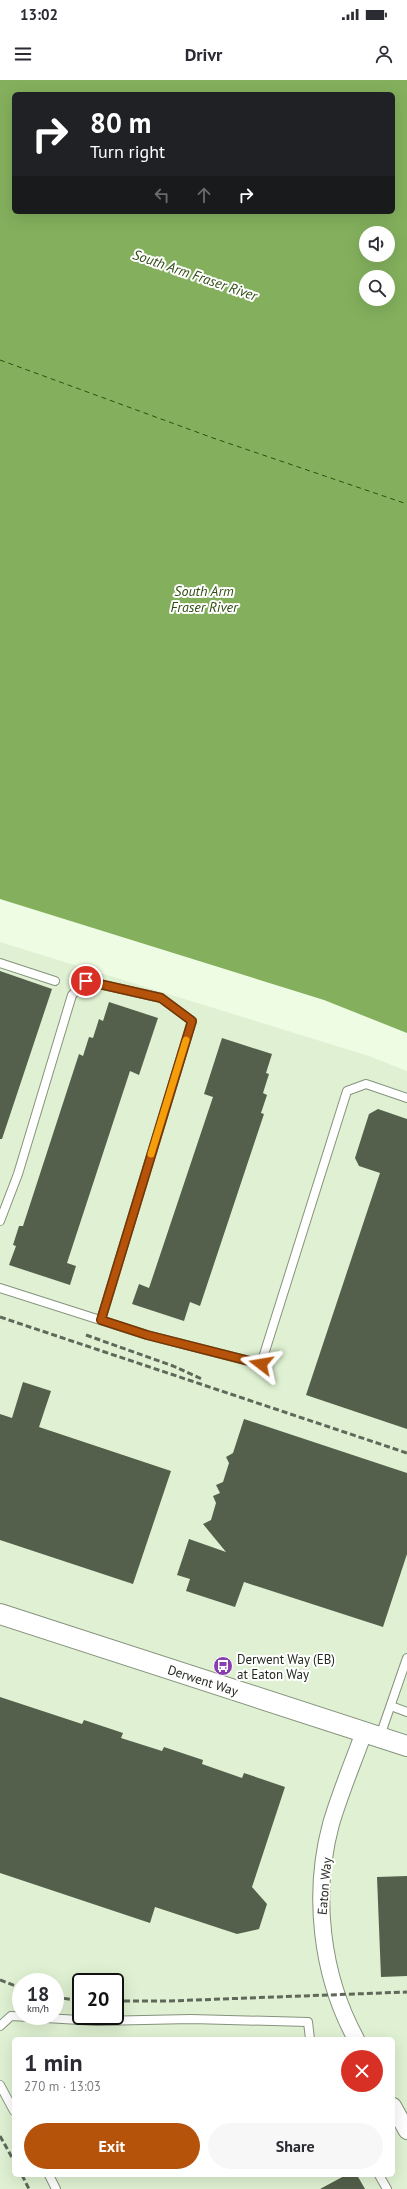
<!DOCTYPE html>
<meta charset="utf-8">
<style>
body{margin:0;font-family:"PT Sans",sans-serif;background:#f7f7f7;color:#2b2b33;height:100vh;display:flex;flex-direction:column;font-size:15px;white-space:nowrap}
*{box-sizing:border-box;margin:0}
p{font-size:13px;color:#7c7c81}
.icon{flex:none;width:22px;height:22px;fill:none;stroke:currentColor;stroke-width:2;stroke-linecap:round;stroke-linejoin:round}
.map{position:relative;flex:1;overflow:hidden}
.panel{position:absolute;left:12px;top:1957px;width:383px;height:140px;display:flex;flex-direction:column;background:#fff;border-radius:6px;box-shadow:0 4px 16px #0002}
.panel>*{flex:none}
.hud{position:absolute;left:12px;top:12px;width:383px;height:122px;border-radius:6px;box-shadow:0 4px 16px #0002;background:#202124;color:#fff;overflow:hidden}
.controls{position:absolute;left:359px;top:146px;display:grid;gap:8px}
.controls a{display:grid;place-items:center;width:36px;height:36px;border-radius:50%;background:#fff;box-shadow:0 4px 16px #0002;font-size:20px}
.speed{position:absolute;left:12px;top:1893px;display:flex;gap:8px;font-size:20px;font-weight:700;text-align:center}
.speed>*{display:grid;place-content:center;width:52px;height:52px;border-radius:50%;background:#fff;box-shadow:0 4px 16px #0002;line-height:1}
.speed small{font-size:10px;font-weight:400}
.speed .limit{border:2px solid #111;border-radius:6px;background:#fff;color:#111}
.pin{position:absolute;display:grid;place-items:center;width:34px;height:34px;color:#fff;margin:-17px;border:2px solid #fff;border-radius:50%;box-shadow:0 1px 4px #0007}
.me{position:absolute;width:44px;margin:-22px;rotate:284deg;stroke-linejoin:round;filter:drop-shadow(0 0 3px #0008)}
.turn{display:flex;align-items:center;gap:14px;height:84px;padding:0 12px;font-size:18px}
.turn .icon{width:52px;height:52px;stroke-width:2.5}
.turn b{display:block;font-size:28px;line-height:34px}
.lanes{display:flex;align-items:center;height:38px;padding:0 12px;background:#0003;justify-content:center;gap:20px;direction:ltr}
.lanes .off{opacity:.35}
.round{display:grid;place-items:center;flex:none;width:42px;height:42px;border-radius:21px;background:#f7f7f7}
.summary{display:flex;align-items:center;justify-content:space-between;height:68px;padding:0 12px}
h1{font-size:24px;font-weight:700;line-height:30px}
.cta{display:flex;gap:8px;margin-top:auto;padding:8px 12px}
.cta a{flex:1;height:46px;border-radius:24px;background:#b45309;color:#fff;font-size:16px;font-weight:700;line-height:46px;text-align:center}
.cta a+a{background:#f7f7f7;color:#2b2b33}
.status{display:flex;justify-content:space-between;align-items:center;height:28px;padding:0 20px;background:#fff;direction:ltr}
.status svg{height:11px;fill:currentColor}
header{display:flex;justify-content:space-between;align-items:center;height:52px;padding:0 12px;background:#fff;font-size:18px;font-weight:700}
.map>svg:first-child{display:block}
</style>
<div class="status"><b>13:02</b><svg viewBox="0 0 49 12"><path d="M0 12V9h3v3zM5 12V6h3v6zM10 12V3h3v9zM15 12V0h3v12zM26 1h20v11H26zM47 4h2v5h-2z"/></svg></div>
<header><svg class="icon" aria-label="menu" viewBox="0 0 24 24"><path d="M4 6h16M4 12h16M4 18h16"/></svg>Drivr<svg class="icon" aria-label="person" viewBox="0 0 24 24"><circle cx="12" cy="8" r="4"/><path d="M4 21q1-7 8-7t8 7"/></svg></header>
<div class="map">
<svg width="407" height="2109" viewBox="0 0 407 2109">
<rect width="100%" height="100%" fill="#eefce4"/>
<path fill="#dff1d2" fill-rule="evenodd" d="M0,862L369,976L407,991V2109H0ZM21,1902H55V1936H21ZM81,1902H115V1936H81ZM14,1959H393V2095H14Z"/>
<path fill="#84b05d" fill-rule="evenodd" d="M0,0H407V953L324,920L0,819ZM14,14H393V132H14ZM366,153H388V175H366ZM366,197H388V219H366Z"/>
<g fill="none" stroke-linecap="round" stroke-linejoin="round">
<polyline stroke="#304d12" stroke-width="1" stroke-dasharray="5 4" stroke-linecap="butt" points="0,280 213,358 407,424"/>
</g>
<g fill="#54604b">
<polygon points="0,891 52,909 2,1059 0,1059"/>
<polygon points="109,922 158,938 139,995 130,991 67,1183 76,1186 70,1205 9,1185 16,1166 13,1165 19,1146 23,1146 79,974 83,976 89,957 93,958 99,939 103,941"/>
<polygon points="222,958 272,974 266,993 269,994 263,1013 267,1015 261,1033 264,1034 200,1226 190,1222 184,1241 132,1224 139,1204 149,1208 213,1017 204,1014"/>
<polygon points="378,1029 407,1039 407,1349 306,1315 380,1093 359,1086 355,1078 369,1034"/>
<polygon points="23,1302 51,1311 39,1347 171,1391 133,1504 0,1460 0,1334 12,1338"/>
<polygon points="244,1339 407,1393 407,1474 383,1547 244,1502 235,1527 186,1511 190,1499 177,1495 189,1459 226,1472 203,1444 211,1440 216,1423 213,1416 220,1413 216,1405 223,1402 229,1383 226,1377 233,1373"/>
<polygon points="0,1617 82,1644 84,1640 123,1653 121,1658 162,1671 164,1667 203,1680 202,1684 242,1698 244,1693 285,1707 252,1807 267,1824 259,1849 237,1854 155,1827 150,1843 0,1793"/>
<polygon points="407,1796 407,1896 381,1897 377,1797"/>
<polygon points="346,2095 357,2095 365,2109 320,2109"/>
</g>
<g fill="none" stroke-linecap="round" stroke-linejoin="round">
<defs>
<g id="service">
<polyline points="0,883 55,901"/>
<polyline points="0,1141 18,1094 72,915 86,901 161,918 192,941 101,1240"/>
<polyline points="0,1208 147,1255 261,1284 347,1011 366,1004 407,1018"/>
<polyline points="391,1626 407,1632"/>
<polyline points="380,1656 407,1578"/>
<polyline points="0,1946 11,1936 97,1941 191,1939 308,1942 310,1959"/>
<polyline points="0,2005 14,2031"/>
<polyline points="49,2095 56,2109"/>
<polyline points="379,2095 387,2109"/>
</g>
<g id="minor">
<path d="M356,1959C321,1895 312,1814 331,1744C340,1713 353,1683 364,1652"/>
<polyline points="393,2026 407,2051"/>
</g>
<polyline id="tertiary" points="0,1534 407,1666"/>
</defs>
<use href="#service" stroke="#85927c" stroke-width="10"/>
<use href="#minor" stroke="#85927c" stroke-width="18"/>
<use href="#tertiary" stroke="#85927c" stroke-width="22"/>
<use href="#service" stroke="#fff" stroke-width="8"/>
<use href="#minor" stroke="#fff" stroke-width="16"/>
<use href="#tertiary" stroke="#fff" stroke-width="20"/>
<g stroke="#60685a" stroke-width="3" stroke-dasharray="6 3" stroke-linecap="butt">
<polyline points="0,1237 407,1373"/>
<polyline points="86,1255 173,1286 202,1299"/>
<polyline points="0,1900 21,1908"/>
<polyline points="55,1917 81,1921"/>
<polyline points="115,1921 169,1921 407,1912"/>
<polyline points="0,2056 14,2081"/>
<polyline points="22,2095 29,2109"/>
</g>
</g>
<g fill="none" stroke-linecap="round" stroke-linejoin="round">
<defs>
<polyline id="route" points="86,901 161,918 192,941 101,1240 147,1255 261,1284"/>
</defs>
<use href="#route" stroke="#753606" stroke-width="10"/>
<use href="#route" stroke="#b45309" stroke-width="7"/>
<polyline stroke="#f59e0b" stroke-width="7" points="151,1074 186,960"/>
</g>
<defs>
<symbol id="bus-disc" viewBox="-11 -11 22 22"><circle r="9.5" fill="#893eb0" stroke="#fff"/><path d="M-5-6H5V4H4V6H2V4H-2V6H-4V4H-5ZM-3.5-4V0h7V-4ZM-3.5 1.2v1.5H-2V1.2ZM2 1.2v1.5H3.5V1.2Z" fill="#fff"/></symbol>
</defs>
<g fill-rule="evenodd">
<use href="#bus-disc" x="212" y="1575" width="22" height="22"/>
</g>
<g text-anchor="middle" stroke-width="4" stroke-linejoin="round" paint-order="stroke">
<g font-size="13" fill="#252a21" stroke="#fff" text-anchor="start">
<text x="237" y="1584">Derwent Way (EB)<tspan x="237" dy="15">at Eaton Way</tspan></text>
</g>
<g font-size="13" fill="#252a21" stroke="#fff">
<text transform="translate(203 1600) rotate(18)" y="5">Derwent Way</text>
<text transform="translate(324 1806) rotate(-85)" y="5">Eaton Way</text>
</g>
<g font-size="14" font-style="italic" fill="#304d12" stroke="#fff">
<text transform="translate(195 195) rotate(19)" y="5">South Arm Fraser River</text>
<text x="204" y="516">South Arm<tspan x="204" dy="16">Fraser River</tspan></text>
</g>
</g>
</svg>
<div class="controls">
<a><svg class="icon" aria-label="sound" viewBox="0 0 24 24"><path d="M4 9h4l5-4v14l-5-4H4zM17 9q2 3 0 6"/></svg></a>
<a><svg class="icon" aria-label="search" viewBox="0 0 24 24"><circle cx="10" cy="10" r="6"/><path d="M15 15l6 6"/></svg></a>
</div>
<div class="speed"><div>18<small>km/h</small></div><div class="limit">20</div></div>
<div class="pin" style="left:86px;top:901px;background:#d93025"><svg class="icon" aria-label="arrive" viewBox="0 0 24 24"><path d="M6 21V4h12l-3 4 3 4H6"/></svg></div>
<svg class="me" style="left:261px;top:1284px" viewBox="-20 -20 40 40"><path d="M0-17L14 15 0 8-14 15z" fill="#b45309" stroke="#fff" stroke-width="4"/></svg>
<div class="hud">
<div class="turn"><svg class="icon" aria-label="right" viewBox="0 0 24 24"><path d="M7 20v-9h11M14 6l5 5-5 5"/></svg><div><b>80 m</b>Turn right</div></div>
<div class="lanes"><svg class="icon off" aria-label="left" viewBox="0 0 24 24"><path d="M17 20v-9H6M10 6l-5 5 5 5"/></svg><svg class="icon off" aria-label="ahead" viewBox="0 0 24 24"><path d="M12 20V5M6 11l6-6 6 6"/></svg><svg class="icon" aria-label="right" viewBox="0 0 24 24"><path d="M7 20v-9h11M14 6l5 5-5 5"/></svg></div>
</div>
<section class="panel">
<div class="summary"><div><h1>1 min</h1><p>270 m · 13:03</p></div><a class="round" style="background:#d93025;color:#fff"><svg class="icon" aria-label="close" viewBox="0 0 24 24"><path d="M6 6l12 12M18 6L6 18"/></svg></a></div>
<div class="cta"><a>Exit</a><a>Share</a></div>
</section>
</div>
